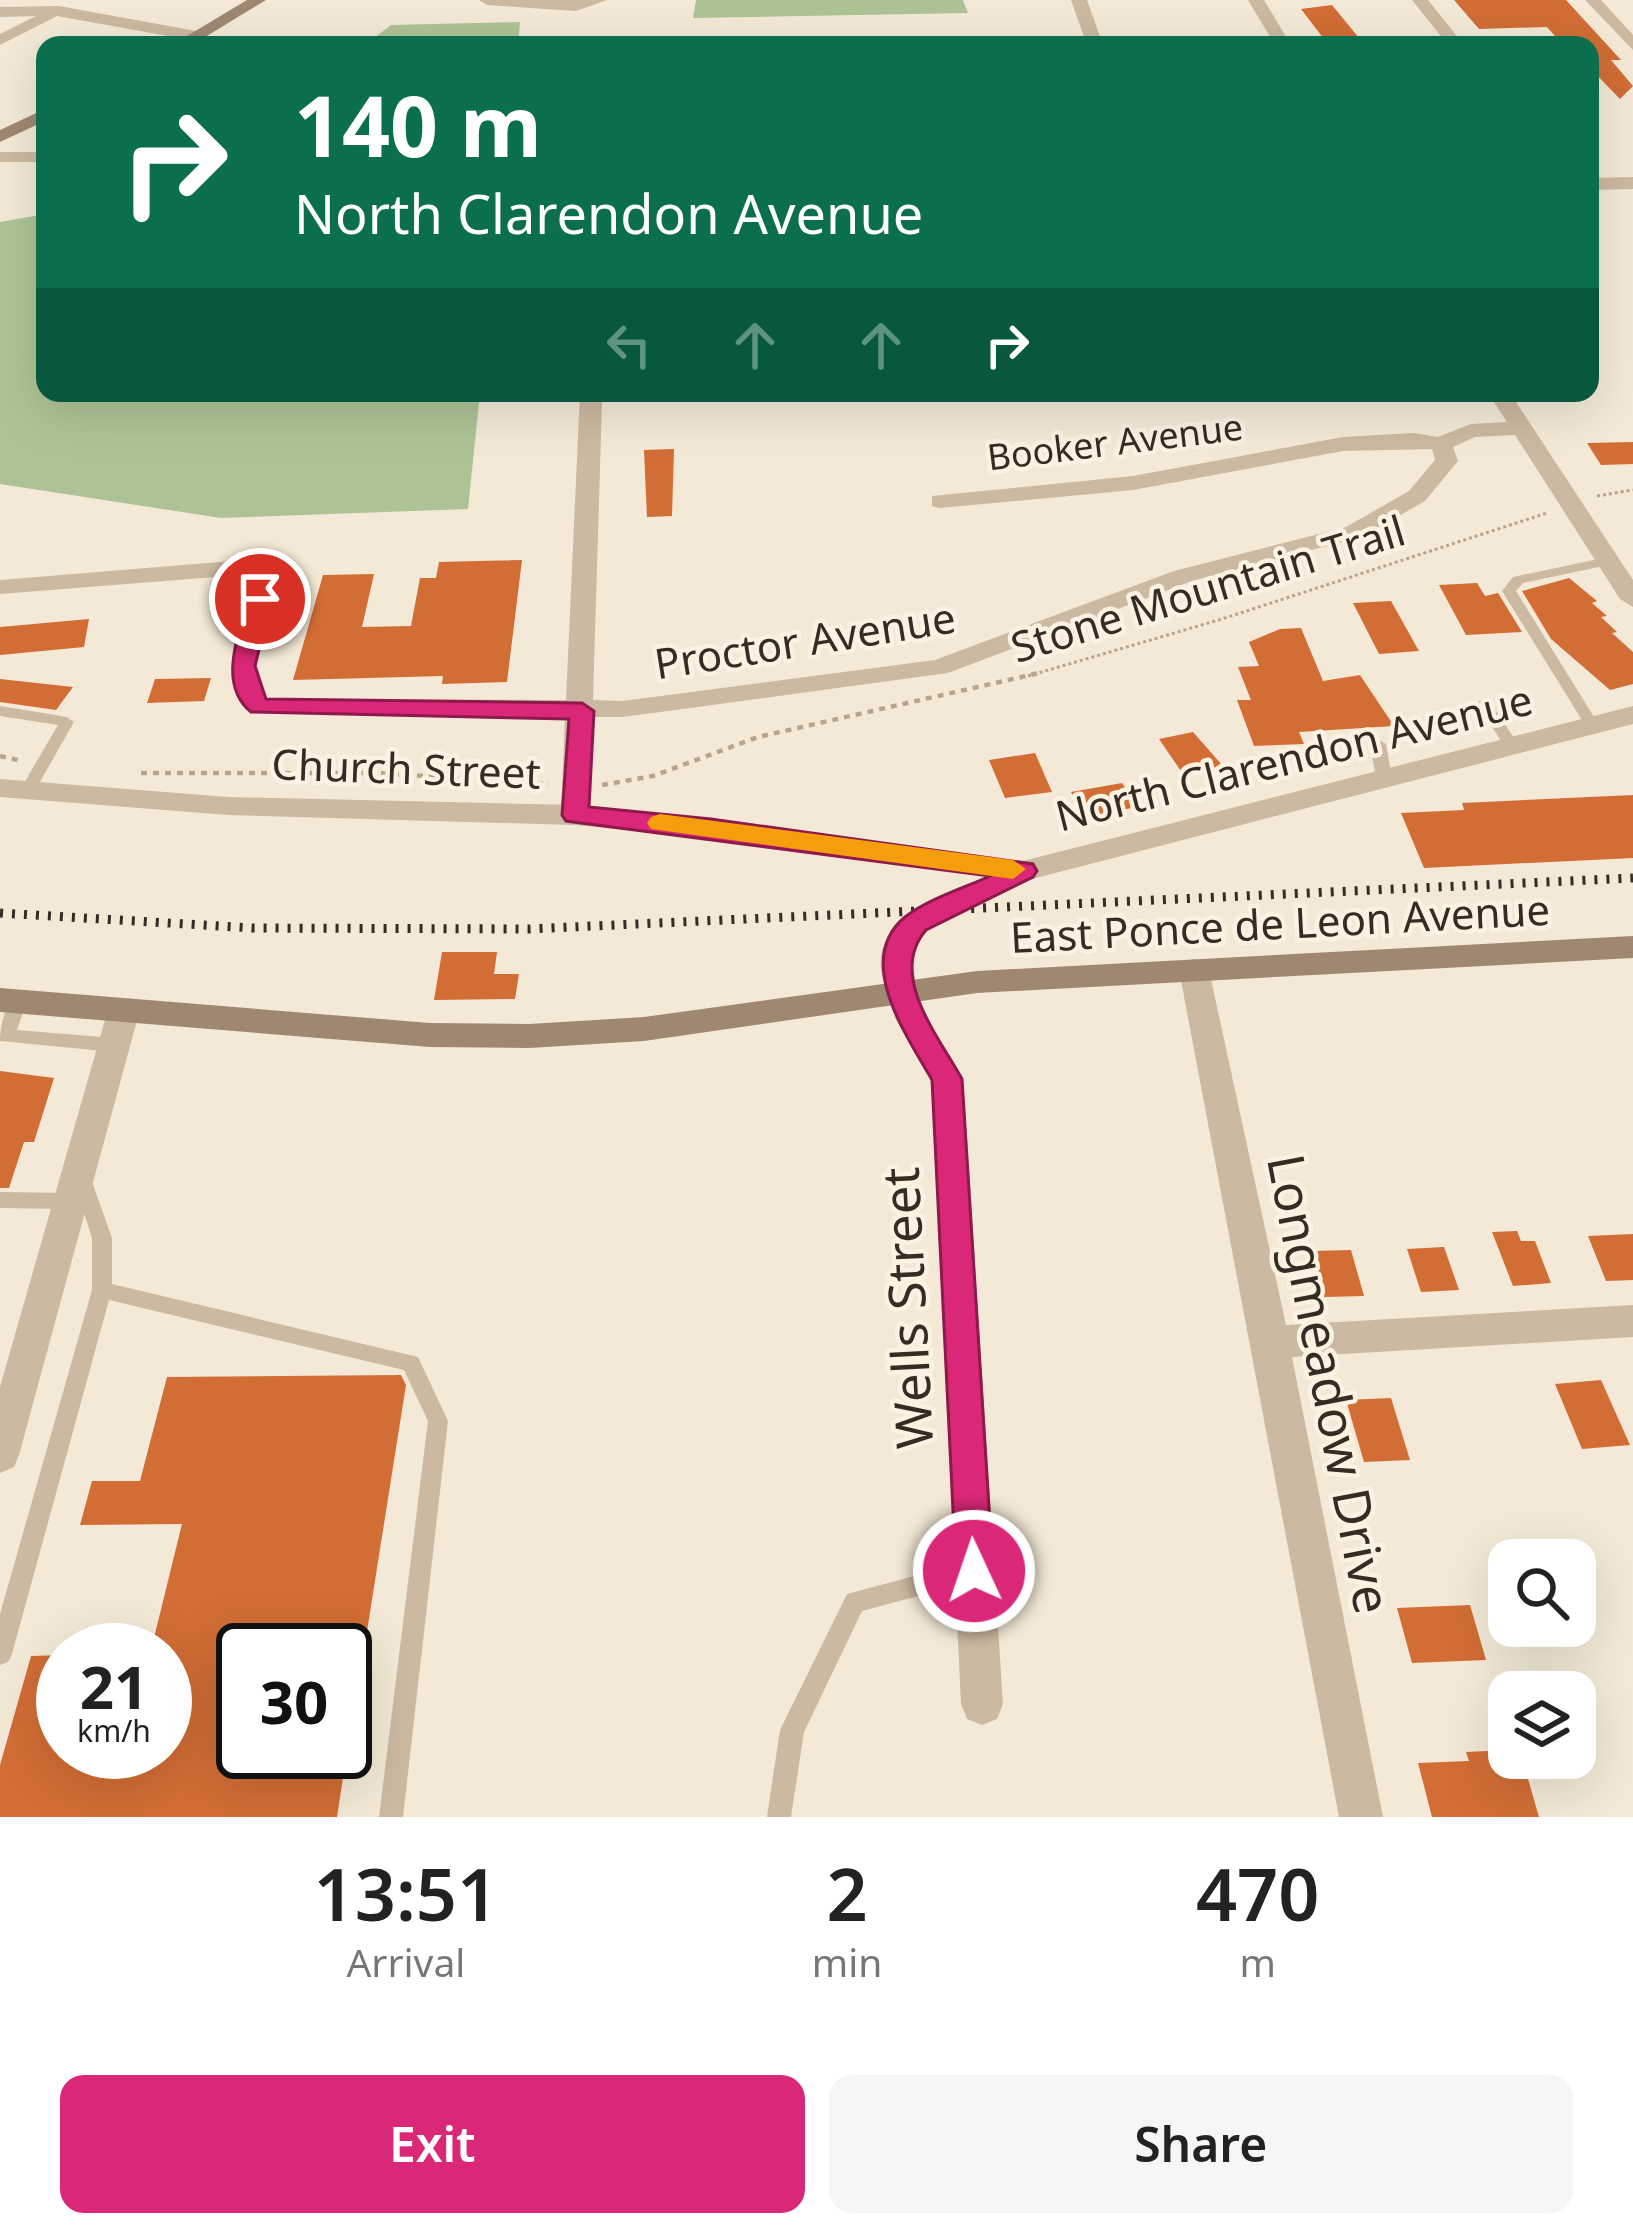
<!DOCTYPE html>
<style>
body{margin:0;font-family:"Noto Sans",sans-serif;background:#f6f6f6;color:#222;height:100vh;display:flex;flex-direction:column;font-size:45px;white-space:nowrap}
*{box-sizing:border-box;margin:0}
p{font-size:39px;color:#767676}
.icon{flex:none;width:66px;height:66px;fill:none;stroke:currentColor;stroke-width:2;stroke-linecap:round;stroke-linejoin:round}
.map{position:relative;height:1817px;overflow:hidden}
.details{display:flex;flex-direction:column;background:#fff;flex:1}
.details>*{flex:none}
.banner{position:absolute;left:36px;top:36px;width:1563px;height:366px;border-radius:24px;box-shadow:0 12px 48px #0002;background:#0b6e4f;color:#fff;overflow:hidden}
.fabs{position:absolute;left:1488px;top:1539px;display:grid;gap:24px}
.fabs a{display:grid;place-items:center;width:108px;height:108px;border-radius:24px;background:#fff;box-shadow:0 12px 48px #0002;font-size:60px}
.speed{position:absolute;left:36px;top:1623px;display:flex;gap:24px;font-size:60px;font-weight:700;text-align:center}
.speed>*{display:grid;place-content:center;width:156px;height:156px;border-radius:50%;background:#fff;box-shadow:0 12px 48px #0002;line-height:1}
.speed small{font-size:30px;font-weight:400}
.speed .limit{border:6px solid #111;border-radius:18px;background:#fff;color:#111}
.pin{position:absolute;display:grid;place-items:center;width:102px;height:102px;color:#fff;margin:-51px;border:6px solid #fff;border-radius:50%;box-shadow:0 3px 12px #0007}
.me{position:absolute;width:132px;margin:-66px;rotate:357deg;stroke-linejoin:round;filter:drop-shadow(0 0 9px #0008)}
.turn{display:flex;align-items:center;gap:42px;height:252px;padding:0 60px;font-size:54px}
.turn .icon{width:156px;height:156px;stroke-width:2.5}
.turn b{display:block;font-size:84px;line-height:102px}
.lanes{display:flex;align-items:center;height:114px;padding:0 60px;background:#0003;justify-content:center;gap:60px;direction:ltr}
.lanes .off{opacity:.35}
.eta{display:flex;justify-content:space-evenly;align-items:center;height:204px;text-align:center}
.eta b{font-size:72px;font-weight:600;line-height:84px}
.cta{display:flex;gap:24px;margin-top:auto;padding:24px 60px}
.cta a{flex:1;height:138px;border-radius:24px;background:#db2777;color:#fff;font-size:48px;font-weight:600;line-height:138px;text-align:center}
.cta a+a{background:#f6f6f6;color:#222}
.map>svg:first-child{display:block}
</style>
<div class="map">
<svg width="1633" height="1817" viewBox="0 0 1633 1817">
<rect width="100%" height="100%" fill="#f3e9d6"/>
<g fill="#aec395">
<polygon points="696,0 963,0 968,13 693,18"/>
<polygon points="520,22 518,45 365,45 391,25"/>
<polygon points="45,214 45,393 480,393 468,509 221,518 0,484 0,222"/>
</g>
<g fill="#d26d35">
<polygon points="1454,0 1566,0 1621,60 1611,60 1633,86 1620,99 1590,68 1590,45 1563,45 1547,27 1479,29"/>
<polygon points="1332,5 1359,38 1324,39 1301,9"/>
<polygon points="1633,442 1633,464 1601,465 1587,443"/>
<polygon points="674,449 672,516 647,517 644,450"/>
<polygon points="522,560 507,682 442,684 443,676 293,680 323,575 374,574 362,627 411,626 420,578 436,578 439,562"/>
<polygon points="1569,578 1597,601 1592,603 1607,616 1601,617 1617,632 1612,633 1633,652 1633,684 1610,690 1551,639 1522,591"/>
<polygon points="1477,583 1485,596 1498,593 1522,632 1466,635 1439,585"/>
<polygon points="1391,601 1419,651 1379,654 1353,603"/>
<polygon points="89,619 84,647 0,655 0,627"/>
<polygon points="1301,628 1323,681 1360,675 1394,726 1299,732 1304,744 1254,746 1237,700 1251,700 1238,667 1259,666 1249,642 1280,629"/>
<polygon points="211,678 204,701 147,703 155,679"/>
<polygon points="0,679 73,687 56,710 0,702"/>
<polygon points="1193,732 1222,765 1185,777 1159,739"/>
<polygon points="1035,753 1052,792 1005,798 989,760"/>
<polygon points="1122,783 1137,807 1085,817 1071,792"/>
<polygon points="1633,795 1633,858 1424,868 1401,813 1464,810 1462,803"/>
<polygon points="442,952 497,952 494,974 519,974 515,999 434,1000"/>
<polygon points="0,1071 54,1078 34,1142 24,1142 9,1188 0,1188"/>
<polygon points="1517,1231 1521,1241 1535,1241 1551,1283 1513,1286 1492,1232"/>
<polygon points="1633,1234 1633,1280 1606,1281 1588,1236"/>
<polygon points="1444,1247 1459,1290 1421,1292 1407,1249"/>
<polygon points="1351,1250 1364,1296 1324,1297 1312,1251"/>
<polygon points="401,1375 406,1385 364,1650 243,1650 243,1752 347,1752 337,1817 0,1817 0,1765 31,1656 63,1655 63,1752 165,1752 165,1650 151,1650 182,1524 80,1525 92,1481 140,1481 167,1377"/>
<polygon points="1601,1380 1630,1445 1582,1449 1555,1384"/>
<polygon points="1391,1398 1410,1460 1364,1462 1346,1400"/>
<polygon points="1470,1605 1486,1660 1412,1663 1397,1608"/>
<polygon points="1509,1750 1509,1758 1522,1758 1539,1817 1432,1817 1418,1763 1469,1761 1466,1752"/>
</g>
<g fill="none" stroke-linecap="round" stroke-linejoin="round">
<g stroke="#b8a38b" stroke-width="3" stroke-dasharray="3 3" stroke-linecap="butt">
<polyline points="1597,496 1633,490"/>
<polyline points="1028,676 1222,619 1547,513"/>
</g>
<g stroke="#b8a38b" stroke-width="4.5" stroke-dasharray="6 6" stroke-linecap="butt">
<polyline points="0,756 22,761"/>
<polyline points="141,773 376,773 549,784"/>
<polyline points="602,785 653,776 758,737 1039,673"/>
</g>
<g fill="#ccb9a1" fill-rule="evenodd">
<polygon points="1608,557 1615,561 1613,564 1523,583 1516,591 1599,725 1592,730 1585,725 1502,591 1513,577"/>
<polygon points="1484,698 1489,700 1519,746 1516,749 1511,751 1506,749 1477,703"/>
<polygon points="0,706 67,717 74,722 33,794 28,795 20,790 58,725 0,716"/>
<polygon points="1378,739 1386,744 1392,778 1384,783 1376,778 1370,744"/>
<path d="M18,995L24,996L27,1001L17,1030L114,1038L120,1040L123,1045L120,1050L114,1052L0,1041C0,1025 5,1010 12,996Z"/>
<polygon points="83,1174 90,1177 92,1182 112,1238 112,1284 418,1357 448,1421 403,1817 379,1817 428,1421 404,1370 109,1300 12,1654 8,1662 0,1665 0,1614 92,1290 92,1238 74,1182 76,1177"/>
<polygon points="0,1192 70,1193 77,1195 80,1201 77,1207 70,1209 0,1208"/>
<polygon points="974,1560 982,1563 985,1571 982,1579 862,1611 804,1732 791,1817 767,1817 780,1730 847,1594"/>
</g>
<g fill="#ccb9a1" fill-rule="evenodd">
<polygon points="479,0 607,0 576,11 487,5"/>
<polygon points="1071,0 1087,0 1103,45 1087,45"/>
<polygon points="1248,0 1264,0 1291,45 1275,45"/>
<polygon points="1412,0 1428,0 1464,45 1448,45"/>
<polygon points="1585,0 1601,0 1633,35 1633,50"/>
<polygon points="59,6 196,31 204,36 196,41 57,16 0,45 0,34 36,16 0,17 0,7"/>
<polygon points="748,37 754,39 757,45 741,45"/>
<rect x="0" y="152" width="45" height="10"/>
<polygon points="1633,177 1633,189 1590,190 1590,178"/>
<path d="M580,393H641L630,400L602,401L593,700L623,701L935,660L1174,571L1346,527L1409,491L1435,460L1432,449L1343,451L1133,490L940,508L932,506V496L1133,476L1343,437L1414,433L1438,437L1471,424L1507,422L1488,393H1510L1633,580V607L1620,599L1515,435L1475,437L1453,447L1458,461L1425,501L1362,537L1192,581L948,673L623,717H592L589,815L575,825L561,815L565,717L251,713C212,681 243,614 253,574L0,594V580L267,558L279,565L257,666L266,699L566,700Z"/>
<polygon points="1194,959 1205,962 1209,970 1286,1325 1633,1305 1633,1337 1292,1357 1383,1817 1339,1817 1179,970 1183,962"/>
<polygon points="902,978 913,982 926,1017 963,1079 1003,1704 997,1719 982,1725 967,1719 961,1704 931,1080 895,1018 886,990 891,982"/>
<polygon points="123,1001 134,1005 139,1013 19,1455 14,1467 0,1473 0,1387 107,1013 112,1005"/>
</g>
<path fill="#ccb9a1" fill-rule="evenodd" d="M1633,706V724L1032,879L927,931C910,951 911,965 918,990L913,998H891C851,925 937,900 987,876L711,838L575,825L228,815L0,797V779L228,797L575,805L711,818L1023,861Z"/>
<g fill="#9f8872" fill-rule="evenodd">
<polygon points="247,0 266,0 192,45 172,45"/>
<polygon points="45,109 45,121 0,142 0,130"/>
<polygon points="1633,936 1633,958 977,993 644,1041 529,1048 430,1047 0,1012 0,988 430,1023 529,1024 644,1017 977,971"/>
</g>
<polyline stroke="#352c24" stroke-width="9" stroke-dasharray="3 9" stroke-linecap="butt" points="0,913 253,928 528,929 1633,878"/>
</g>
<path fill="#db2777" stroke="#8e194d" stroke-width="3" d="M260,592L271,599L255,666L266,699L582,703L594,711L589,807L711,819L1033,864L1037,871L1033,877L926,930C887,975 939,1037 962,1079L993,1571L987,1583L974,1588L961,1583L956,1571L932,1080C907,1036 853,960 905,917C928,899 964,888 990,876L566,821L562,815L569,719L251,712C217,684 239,635 248,599Z"/>
<polygon fill="#f59e0b" points="660,814 1013,860 1026,869 1013,879 651,829 647,823 651,817"/>
<g text-anchor="middle" stroke-width="9" stroke-linejoin="round" paint-order="stroke">
<g font-size="36" fill="#352c24" stroke="#fbf2e2">
<text transform="translate(1115 442) rotate(-7)" y="13">Booker Avenue</text>
</g>
<g font-size="42" fill="#352c24" stroke="#fbf2e2">
<text transform="translate(1208 589) rotate(-17)" y="15">Stone Mountain Trail</text>
<text transform="translate(805 641) rotate(-9)" y="15">Proctor Avenue</text>
<text transform="translate(1294 758) rotate(-14)" y="15">North Clarendon Avenue</text>
<text transform="translate(406 769) rotate(2)" y="15">Church Street</text>
<text transform="translate(1280 924) rotate(-3)" y="15">East Ponce de Leon Avenue</text>
</g>
<g font-size="51" fill="#352c24" stroke="#fbf2e2">
<text transform="translate(908 1308) rotate(-93)" y="18">Wells Street</text>
<text transform="translate(1329 1384) rotate(79)" y="18">Longmeadow Drive</text>
</g>
</g>
</svg>
<div class="fabs">
<a><svg class="icon" aria-label="search" viewBox="0 0 24 24"><circle cx="10" cy="10" r="6"/><path d="M15 15l6 6"/></svg></a>
<a><svg class="icon" aria-label="layers" viewBox="0 0 24 24"><path d="M12 4l9 5-9 5-9-5zM3 14l9 5 9-5"/></svg></a>
</div>
<div class="speed"><div>21<small>km/h</small></div><div class="limit">30</div></div>
<div class="pin" style="left:260px;top:599px;background:#d93025"><svg class="icon" aria-label="arrive" viewBox="0 0 24 24"><path d="M6 21V4h12l-3 4 3 4H6"/></svg></div>
<svg class="me" style="left:974px;top:1571px" viewBox="-20 -20 40 40"><circle r="17" fill="#db2777" stroke="#fff" stroke-width="3"/><path d="M0-11L8 9 0 5-8 9z" fill="#fff"/></svg>
<div class="banner">
<div class="turn"><svg class="icon" aria-label="right" viewBox="0 0 24 24"><path d="M7 20v-9h11M14 6l5 5-5 5"/></svg><div><b>140 m</b>North Clarendon Avenue</div></div>
<div class="lanes"><svg class="icon off" aria-label="left" viewBox="0 0 24 24"><path d="M17 20v-9H6M10 6l-5 5 5 5"/></svg><svg class="icon off" aria-label="ahead" viewBox="0 0 24 24"><path d="M12 20V5M6 11l6-6 6 6"/></svg><svg class="icon off" aria-label="ahead" viewBox="0 0 24 24"><path d="M12 20V5M6 11l6-6 6 6"/></svg><svg class="icon" aria-label="right" viewBox="0 0 24 24"><path d="M7 20v-9h11M14 6l5 5-5 5"/></svg></div>
</div>
</div>
<section class="details">
<div class="eta">
<div><b>13:51</b><p>Arrival</p></div>
<div><b>2</b><p>min</p></div>
<div><b>470</b><p>m</p></div>
</div>
<div class="cta"><a>Exit</a><a>Share</a></div>
</section>
